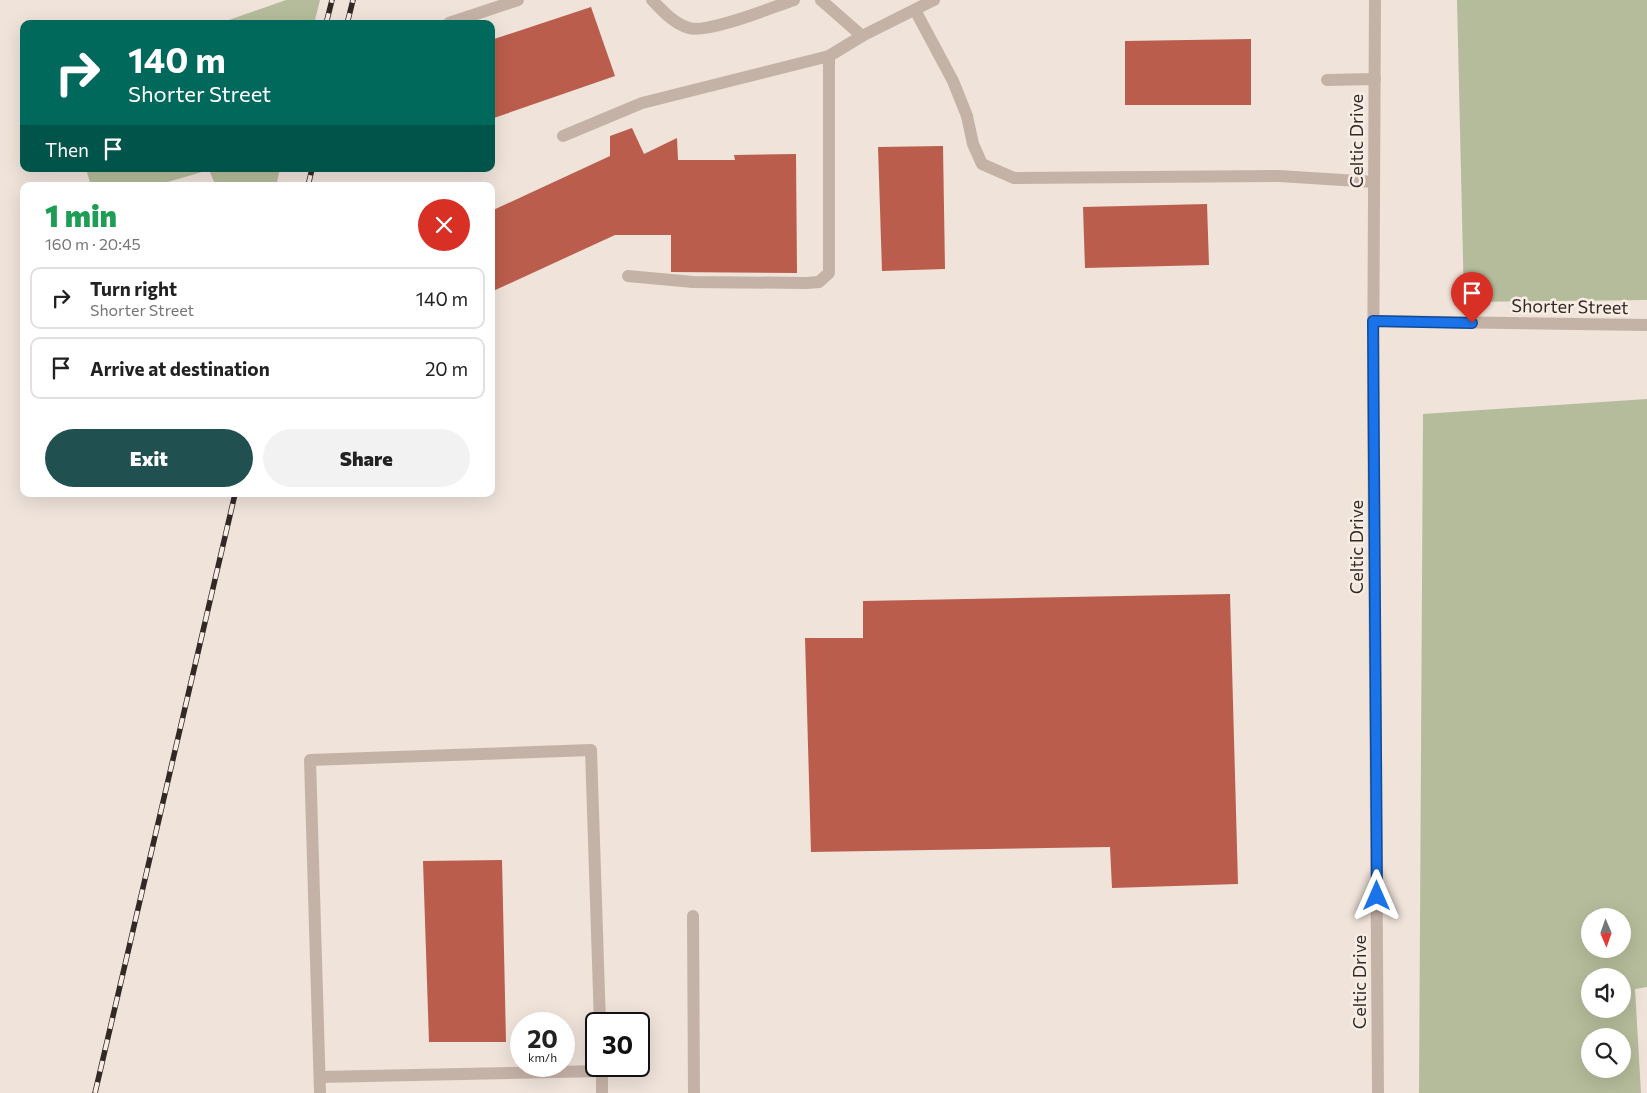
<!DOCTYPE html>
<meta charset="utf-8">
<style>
body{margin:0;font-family:Commissioner,sans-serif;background:#f2f2f2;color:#222;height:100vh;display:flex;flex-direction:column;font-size:19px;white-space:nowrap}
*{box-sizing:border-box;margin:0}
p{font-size:16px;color:#767676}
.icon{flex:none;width:28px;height:28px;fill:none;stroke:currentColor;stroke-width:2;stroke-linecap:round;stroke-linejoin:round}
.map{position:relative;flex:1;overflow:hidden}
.side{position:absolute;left:20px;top:182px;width:475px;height:315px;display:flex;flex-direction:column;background:#fff;border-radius:10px;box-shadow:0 5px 20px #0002}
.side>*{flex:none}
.banner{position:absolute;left:20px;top:20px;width:475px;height:152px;border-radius:10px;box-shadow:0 5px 20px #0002;background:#00695c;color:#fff;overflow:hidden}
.needle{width:32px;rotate:178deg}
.controls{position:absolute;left:1581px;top:908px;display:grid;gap:10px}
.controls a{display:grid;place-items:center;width:50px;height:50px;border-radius:50%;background:#fff;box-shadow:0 5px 20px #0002;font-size:25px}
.speed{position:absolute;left:510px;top:1012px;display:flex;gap:10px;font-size:25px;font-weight:700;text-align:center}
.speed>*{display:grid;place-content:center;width:65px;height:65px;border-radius:50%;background:#fff;box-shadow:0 5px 20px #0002;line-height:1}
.speed small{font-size:12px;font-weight:400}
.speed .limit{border:2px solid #111;border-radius:8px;background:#fff;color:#111}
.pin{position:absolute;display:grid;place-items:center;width:42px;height:42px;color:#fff;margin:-51px -21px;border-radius:50% 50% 50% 0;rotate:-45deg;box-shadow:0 0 5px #0007}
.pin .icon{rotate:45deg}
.me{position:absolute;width:55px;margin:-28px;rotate:0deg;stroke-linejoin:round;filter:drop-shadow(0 0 4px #0008)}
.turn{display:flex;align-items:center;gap:18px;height:105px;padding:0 25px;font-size:22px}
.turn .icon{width:65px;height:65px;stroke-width:2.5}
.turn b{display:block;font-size:35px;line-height:42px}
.then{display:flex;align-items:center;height:48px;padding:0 25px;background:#0003;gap:10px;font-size:19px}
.round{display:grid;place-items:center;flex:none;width:52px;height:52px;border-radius:26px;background:#f2f2f2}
.headline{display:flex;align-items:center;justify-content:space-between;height:85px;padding:0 25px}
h1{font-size:30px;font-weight:800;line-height:38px;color:#1e9e55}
.action{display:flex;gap:10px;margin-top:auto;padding:10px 25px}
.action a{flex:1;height:58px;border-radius:30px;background:#20504f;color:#fff;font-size:20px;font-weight:800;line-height:58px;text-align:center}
.action a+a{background:#f2f2f2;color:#222}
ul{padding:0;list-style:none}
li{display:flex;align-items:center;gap:15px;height:62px;margin:0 10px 8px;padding:0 15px;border:2px solid #e0e0e0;border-radius:10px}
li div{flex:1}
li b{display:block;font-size:19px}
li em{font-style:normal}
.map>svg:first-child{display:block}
</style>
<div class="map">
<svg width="1647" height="1093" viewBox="0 0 1647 1093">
<rect width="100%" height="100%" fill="#efe3da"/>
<g fill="#b4bc9b" fill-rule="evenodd">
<polygon points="286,0 320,0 314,24 217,24"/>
<polygon points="1457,0 1647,0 1647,300 1464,302"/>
<polygon points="86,169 280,169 276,186 216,186 209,170 154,186 91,186"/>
<path d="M1647,399V987L1635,989L1641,1093H1419L1423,414ZM1590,916H1622V949H1590ZM1590,976H1622V1009H1590ZM1590,1036H1622V1069H1590Z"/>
</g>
<g fill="#ba5d4c">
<polygon points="591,7 615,76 491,119 491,40"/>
<polygon points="1251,39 1251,105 1125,105 1125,41"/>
<polygon points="632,128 644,154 677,138 678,160 735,160 734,155 796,154 797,273 671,272 671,235 615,235 491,292 491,211 610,156 610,136"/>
<polygon points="943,146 945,269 882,271 878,147"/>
<polygon points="1207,204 1209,265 1085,268 1083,207"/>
<polygon points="1230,594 1238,884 1112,888 1110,847 811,852 805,638 863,638 863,601"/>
<polygon points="502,860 506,1042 429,1042 423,861"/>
</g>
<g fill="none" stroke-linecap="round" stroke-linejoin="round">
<g stroke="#c5b2a7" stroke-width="12">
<path d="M652,0C663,11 673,23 689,28C707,34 773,7 794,0"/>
<polyline points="821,0 862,36"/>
<polyline points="915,10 953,81 967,116 973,144 982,164 1014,178 1279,176 1374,182"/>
<polyline points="449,23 518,0"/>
<polyline points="1327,80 1375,79"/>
<polyline points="563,136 642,103 829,56 829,273 819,282 806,283 693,282 628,276"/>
<polyline points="693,916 694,1093"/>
<polyline points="602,1066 602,1093"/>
<polyline points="320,1077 602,1071"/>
<polyline points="320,1093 310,760 591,750 600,1024"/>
</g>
<g stroke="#c5b2a7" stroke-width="12">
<polyline points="1375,0 1373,402 1378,1093"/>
<polyline points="829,56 862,36 934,0"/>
</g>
<polyline stroke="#c5b2a7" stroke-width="12" points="1373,321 1647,325"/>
<defs>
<g id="rail">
<polyline points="326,24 332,0"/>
<polyline points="347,24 353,0"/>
<polyline points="308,186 312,169"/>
<polyline points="95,1093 235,494"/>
</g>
</defs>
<use href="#rail" stroke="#322927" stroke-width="5.5"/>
<use href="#rail" stroke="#f7ede5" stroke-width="4" stroke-dasharray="11" stroke-linecap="butt"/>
</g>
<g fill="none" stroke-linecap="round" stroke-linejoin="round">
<defs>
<polyline id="route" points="1377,896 1373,321 1472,323"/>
</defs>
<use href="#route" stroke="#114b97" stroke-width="12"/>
<use href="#route" stroke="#1a73e8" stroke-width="9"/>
</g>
<g text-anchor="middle" stroke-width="5" stroke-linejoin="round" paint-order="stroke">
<g font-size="18" fill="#322927" stroke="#f7ede5">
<text transform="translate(1357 141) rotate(-90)" y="6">Celtic Drive</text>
<text transform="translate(1570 307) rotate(1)" y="6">Shorter Street</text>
<text transform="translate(1357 547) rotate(-90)" y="6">Celtic Drive</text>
<text transform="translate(1360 982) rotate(-90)" y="6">Celtic Drive</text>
</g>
</g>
</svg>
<div class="controls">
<a><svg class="needle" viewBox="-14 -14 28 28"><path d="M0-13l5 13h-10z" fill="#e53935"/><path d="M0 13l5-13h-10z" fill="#767676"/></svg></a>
<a><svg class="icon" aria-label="sound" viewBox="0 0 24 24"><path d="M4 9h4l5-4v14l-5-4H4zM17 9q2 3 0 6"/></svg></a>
<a><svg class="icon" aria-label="search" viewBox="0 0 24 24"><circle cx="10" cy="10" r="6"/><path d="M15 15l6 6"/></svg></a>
</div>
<div class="speed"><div>20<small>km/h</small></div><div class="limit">30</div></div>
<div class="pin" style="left:1472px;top:323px;background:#d93025"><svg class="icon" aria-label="arrive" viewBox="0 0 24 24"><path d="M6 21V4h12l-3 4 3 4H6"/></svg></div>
<svg class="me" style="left:1377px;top:896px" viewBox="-20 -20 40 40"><path d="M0-17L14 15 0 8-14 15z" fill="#1a73e8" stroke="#fff" stroke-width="4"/></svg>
<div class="banner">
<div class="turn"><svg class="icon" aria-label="right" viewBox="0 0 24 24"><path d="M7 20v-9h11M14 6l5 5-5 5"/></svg><div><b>140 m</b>Shorter Street</div></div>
<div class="then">Then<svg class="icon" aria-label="arrive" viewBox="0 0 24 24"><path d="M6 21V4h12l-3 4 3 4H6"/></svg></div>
</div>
<section class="side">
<div class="headline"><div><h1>1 min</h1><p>160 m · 20:45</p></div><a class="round" style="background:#d93025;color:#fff"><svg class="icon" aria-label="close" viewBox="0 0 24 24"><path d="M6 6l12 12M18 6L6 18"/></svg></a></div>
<ul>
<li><svg class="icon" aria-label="right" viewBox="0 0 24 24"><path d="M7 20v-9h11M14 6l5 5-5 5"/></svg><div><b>Turn right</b><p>Shorter Street</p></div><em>140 m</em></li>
<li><svg class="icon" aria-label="arrive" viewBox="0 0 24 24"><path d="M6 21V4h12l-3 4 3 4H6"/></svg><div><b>Arrive at destination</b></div><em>20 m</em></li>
</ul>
<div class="action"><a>Exit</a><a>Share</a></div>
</section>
</div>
